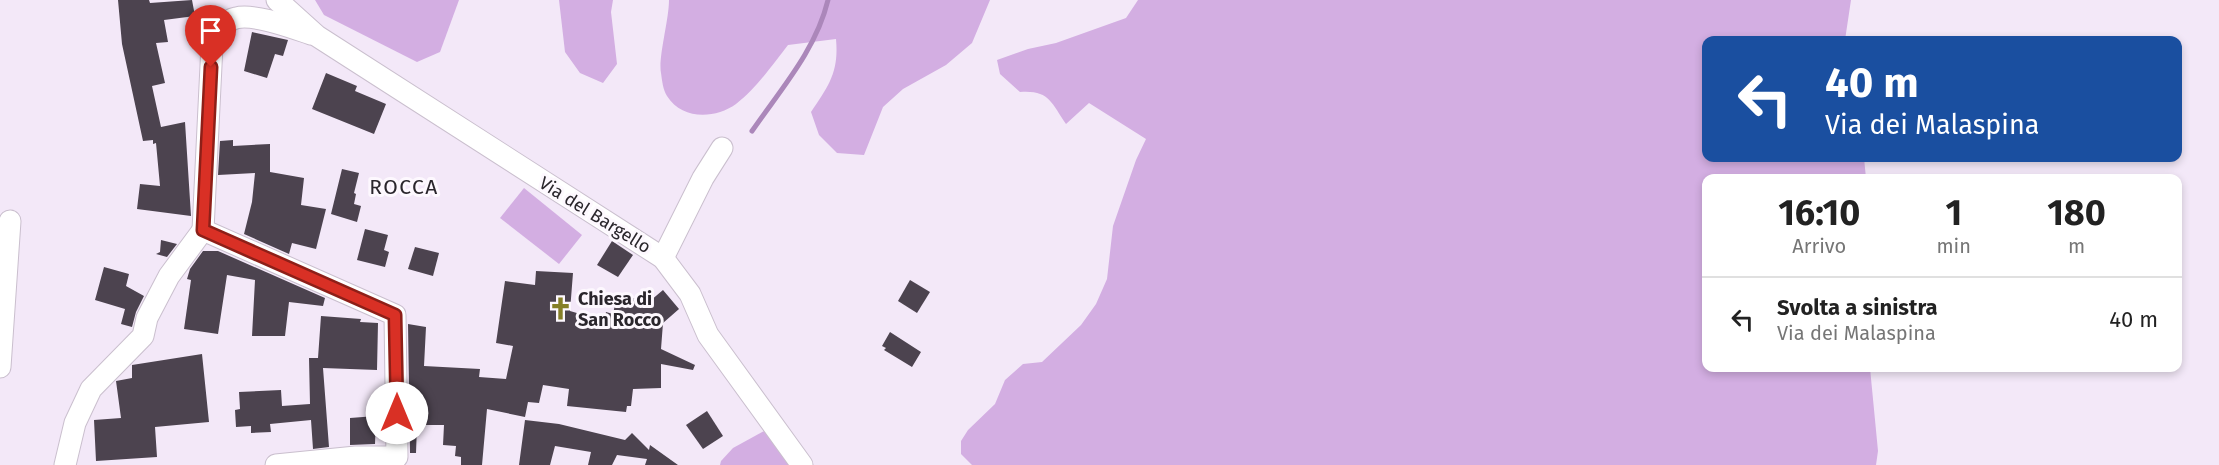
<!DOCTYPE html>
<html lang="it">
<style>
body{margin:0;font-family:"Fira Sans",sans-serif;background:#f2f2f2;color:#222;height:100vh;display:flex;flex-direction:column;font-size:22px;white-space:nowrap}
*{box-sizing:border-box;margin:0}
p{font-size:20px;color:#767676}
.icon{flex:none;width:33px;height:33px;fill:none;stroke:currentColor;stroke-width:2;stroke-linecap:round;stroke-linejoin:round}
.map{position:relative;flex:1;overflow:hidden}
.side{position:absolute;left:1702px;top:174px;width:480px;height:198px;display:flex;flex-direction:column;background:#fff;border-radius:12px;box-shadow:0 3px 9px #0003}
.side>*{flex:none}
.guide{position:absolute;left:1702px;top:36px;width:480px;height:126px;border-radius:12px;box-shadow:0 3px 9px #0003;background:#1a4fa0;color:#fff;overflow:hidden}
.pin{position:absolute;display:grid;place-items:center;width:51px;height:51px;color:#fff;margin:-62px -26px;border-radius:50% 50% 50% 0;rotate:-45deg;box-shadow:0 0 6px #0007}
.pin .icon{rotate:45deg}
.me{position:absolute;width:66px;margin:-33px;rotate:0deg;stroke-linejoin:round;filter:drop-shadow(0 0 4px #0008)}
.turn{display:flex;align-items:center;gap:21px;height:126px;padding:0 24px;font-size:27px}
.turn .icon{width:78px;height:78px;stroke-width:2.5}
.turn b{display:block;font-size:42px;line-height:51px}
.eta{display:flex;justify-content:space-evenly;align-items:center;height:102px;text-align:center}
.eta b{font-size:36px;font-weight:700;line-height:42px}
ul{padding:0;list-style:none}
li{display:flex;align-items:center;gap:18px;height:84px;padding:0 24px;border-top:2px solid #e0e0e0}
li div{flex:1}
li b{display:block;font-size:22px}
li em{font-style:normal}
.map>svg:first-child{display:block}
</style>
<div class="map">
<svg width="2219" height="465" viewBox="0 0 2219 465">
<rect width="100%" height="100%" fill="#f3e8f8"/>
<g fill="#d3aee2">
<polygon points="315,0 459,0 440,52 417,62 324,15"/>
<polygon points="559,0 613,0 611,12 617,64 603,83 580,73 565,52"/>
<path d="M669,0H990L972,43L946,65L903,89L883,107L864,155L837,153L819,135L811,112C829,85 839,72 836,39L788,45C774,63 755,90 736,104C715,119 682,120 667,96C663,90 662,80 661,73C658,58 669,20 669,0Z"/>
<path d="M1138,0H1851L1845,40H1707V158H1864L1866,178H1707V368H1870L1878,451L1876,465H972L961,454V441L968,430L995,404L1005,380L1023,364L1042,362L1081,325L1096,304L1107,279L1113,226L1136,160L1146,139L1089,103L1066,124C1051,102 1049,90 1020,92L1000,74L997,60L1028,49L1056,43L1126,18Z"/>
<polygon points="524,188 582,235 559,264 500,218"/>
<polygon points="766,430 792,465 720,465 721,461 733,448"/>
</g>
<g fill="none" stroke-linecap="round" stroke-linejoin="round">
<path stroke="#ab87ba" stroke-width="5" d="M752,131C781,89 816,50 828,0"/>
</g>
<g fill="#4c434f">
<polygon points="118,0 149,0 150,3 192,0 195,16 164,20 168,42 156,43 165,83 152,86 161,127 185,122 191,216 137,209 140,184 160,186 156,143 153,144 153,140 143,141 122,44"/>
<polygon points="252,32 288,40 283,56 275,54 267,78 244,71"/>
<polygon points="326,73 357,86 355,91 386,104 374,134 312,109"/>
<polygon points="233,140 233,146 270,144 270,172 304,178 301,205 326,209 316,249 292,243 289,254 244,234 252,202 255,173 218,175 220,141"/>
<polygon points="342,169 359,173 354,193 356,194 354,204 361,206 357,222 331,214"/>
<polygon points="365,229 388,235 384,250 389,252 385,267 357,260"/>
<polygon points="161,240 177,244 167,257 156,254 160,252"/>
<polygon points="612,241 633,255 618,277 597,265"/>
<polygon points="415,247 439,253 433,276 408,269"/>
<polygon points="203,251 218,251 325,298 323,306 289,302 285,336 252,336 255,280 227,275 218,334 184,329 191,280 187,279 190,269"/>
<polygon points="104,267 129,274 126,286 144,296 136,312 132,327 121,324 125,309 95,300"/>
<polygon points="536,271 573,273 570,311 604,321 606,312 613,314 617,295 650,301 663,290 679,309 663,323 661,349 695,365 693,370 661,364 661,388 633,389 631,406 627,406 626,412 567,406 569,389 543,385 539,403 528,402 525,417 487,409 482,465 461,465 461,457 455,456 456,446 443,445 444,425 417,425 416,453 410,453 408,324 426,327 424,366 480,369 479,377 506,379 513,346 496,343 505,281 535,285"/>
<polygon points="910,280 930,292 917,313 898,301"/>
<polygon points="321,316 361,319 360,322 378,323 377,370 323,368 329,447 313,449 311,420 270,424 271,432 251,433 251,426 236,427 235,410 240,409 239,392 281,390 282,406 310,404 309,358 318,358"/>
<polygon points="890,332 921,352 912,367 884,350 886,348 882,346"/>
<polygon points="202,354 209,422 155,427 157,457 96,461 94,420 121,418 116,381 132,378 132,365"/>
<polygon points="707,411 723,436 703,449 686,425"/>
<polygon points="376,416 375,444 350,445 350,418"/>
<polygon points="525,420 559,424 625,440 632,433 649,450 650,445 678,465 645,465 647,459 617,455 612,465 588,465 591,452 555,446 550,465 519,465"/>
</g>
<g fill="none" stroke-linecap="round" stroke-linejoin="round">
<defs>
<g id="minor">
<polyline points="277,0 317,36 663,258 690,294 708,335 802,465"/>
<polyline points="203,230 395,315 397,457 356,457 276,465"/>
<path d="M203,230L212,45C216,34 223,21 236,18C254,13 293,28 311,34"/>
<polyline points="663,258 703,178 722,148"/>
<polyline points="0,367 10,221"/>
<polyline points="65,465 75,423 91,389 143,336 147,318 169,276 203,230"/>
</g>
</defs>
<use href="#minor" stroke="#cabfce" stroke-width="23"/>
<use href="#minor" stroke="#fff" stroke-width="21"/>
</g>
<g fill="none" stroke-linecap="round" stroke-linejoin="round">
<defs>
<polyline id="route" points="211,67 203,230 395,315 397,413"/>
</defs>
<use href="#route" stroke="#8d1f18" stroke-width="15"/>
<use href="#route" stroke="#d93025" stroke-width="10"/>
</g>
<defs>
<symbol id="church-bare" viewBox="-9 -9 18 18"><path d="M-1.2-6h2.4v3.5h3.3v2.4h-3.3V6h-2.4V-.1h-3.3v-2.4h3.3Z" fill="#857f27" stroke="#fdf8fe" stroke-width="2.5" paint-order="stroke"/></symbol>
</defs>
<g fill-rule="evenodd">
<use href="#church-bare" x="544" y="292" width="33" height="33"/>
</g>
<g text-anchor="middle" stroke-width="6" stroke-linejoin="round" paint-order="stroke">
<g font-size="18" fill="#2a262c" stroke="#fdf8fe">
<text transform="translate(595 215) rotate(32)" y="6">Via del Bargello</text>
</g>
<g font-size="18" font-weight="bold" fill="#2a262c" stroke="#fdf8fe" text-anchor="start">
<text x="578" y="305">Chiesa di<tspan x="578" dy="21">San Rocco</tspan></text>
</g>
<g font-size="21" letter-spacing="1.5" fill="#2a262c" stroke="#fdf8fe">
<text x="404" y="194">ROCCA</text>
</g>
</g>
</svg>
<div class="pin" style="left:211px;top:67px;background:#d93025"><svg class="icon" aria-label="arrive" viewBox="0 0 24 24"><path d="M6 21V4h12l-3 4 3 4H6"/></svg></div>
<svg class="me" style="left:397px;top:413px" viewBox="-20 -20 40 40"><circle r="19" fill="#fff"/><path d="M0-13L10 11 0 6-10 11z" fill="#d93025"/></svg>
<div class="guide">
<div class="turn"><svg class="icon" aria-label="left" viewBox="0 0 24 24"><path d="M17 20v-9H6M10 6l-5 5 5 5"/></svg><div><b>40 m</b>Via dei Malaspina</div></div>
</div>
<section class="side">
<div class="eta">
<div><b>16:10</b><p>Arrivo</p></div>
<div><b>1</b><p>min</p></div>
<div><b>180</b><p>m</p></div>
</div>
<ul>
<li><svg class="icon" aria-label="left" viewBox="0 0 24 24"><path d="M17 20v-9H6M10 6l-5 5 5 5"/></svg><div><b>Svolta a sinistra</b><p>Via dei Malaspina</p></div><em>40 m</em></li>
</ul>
</section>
</div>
